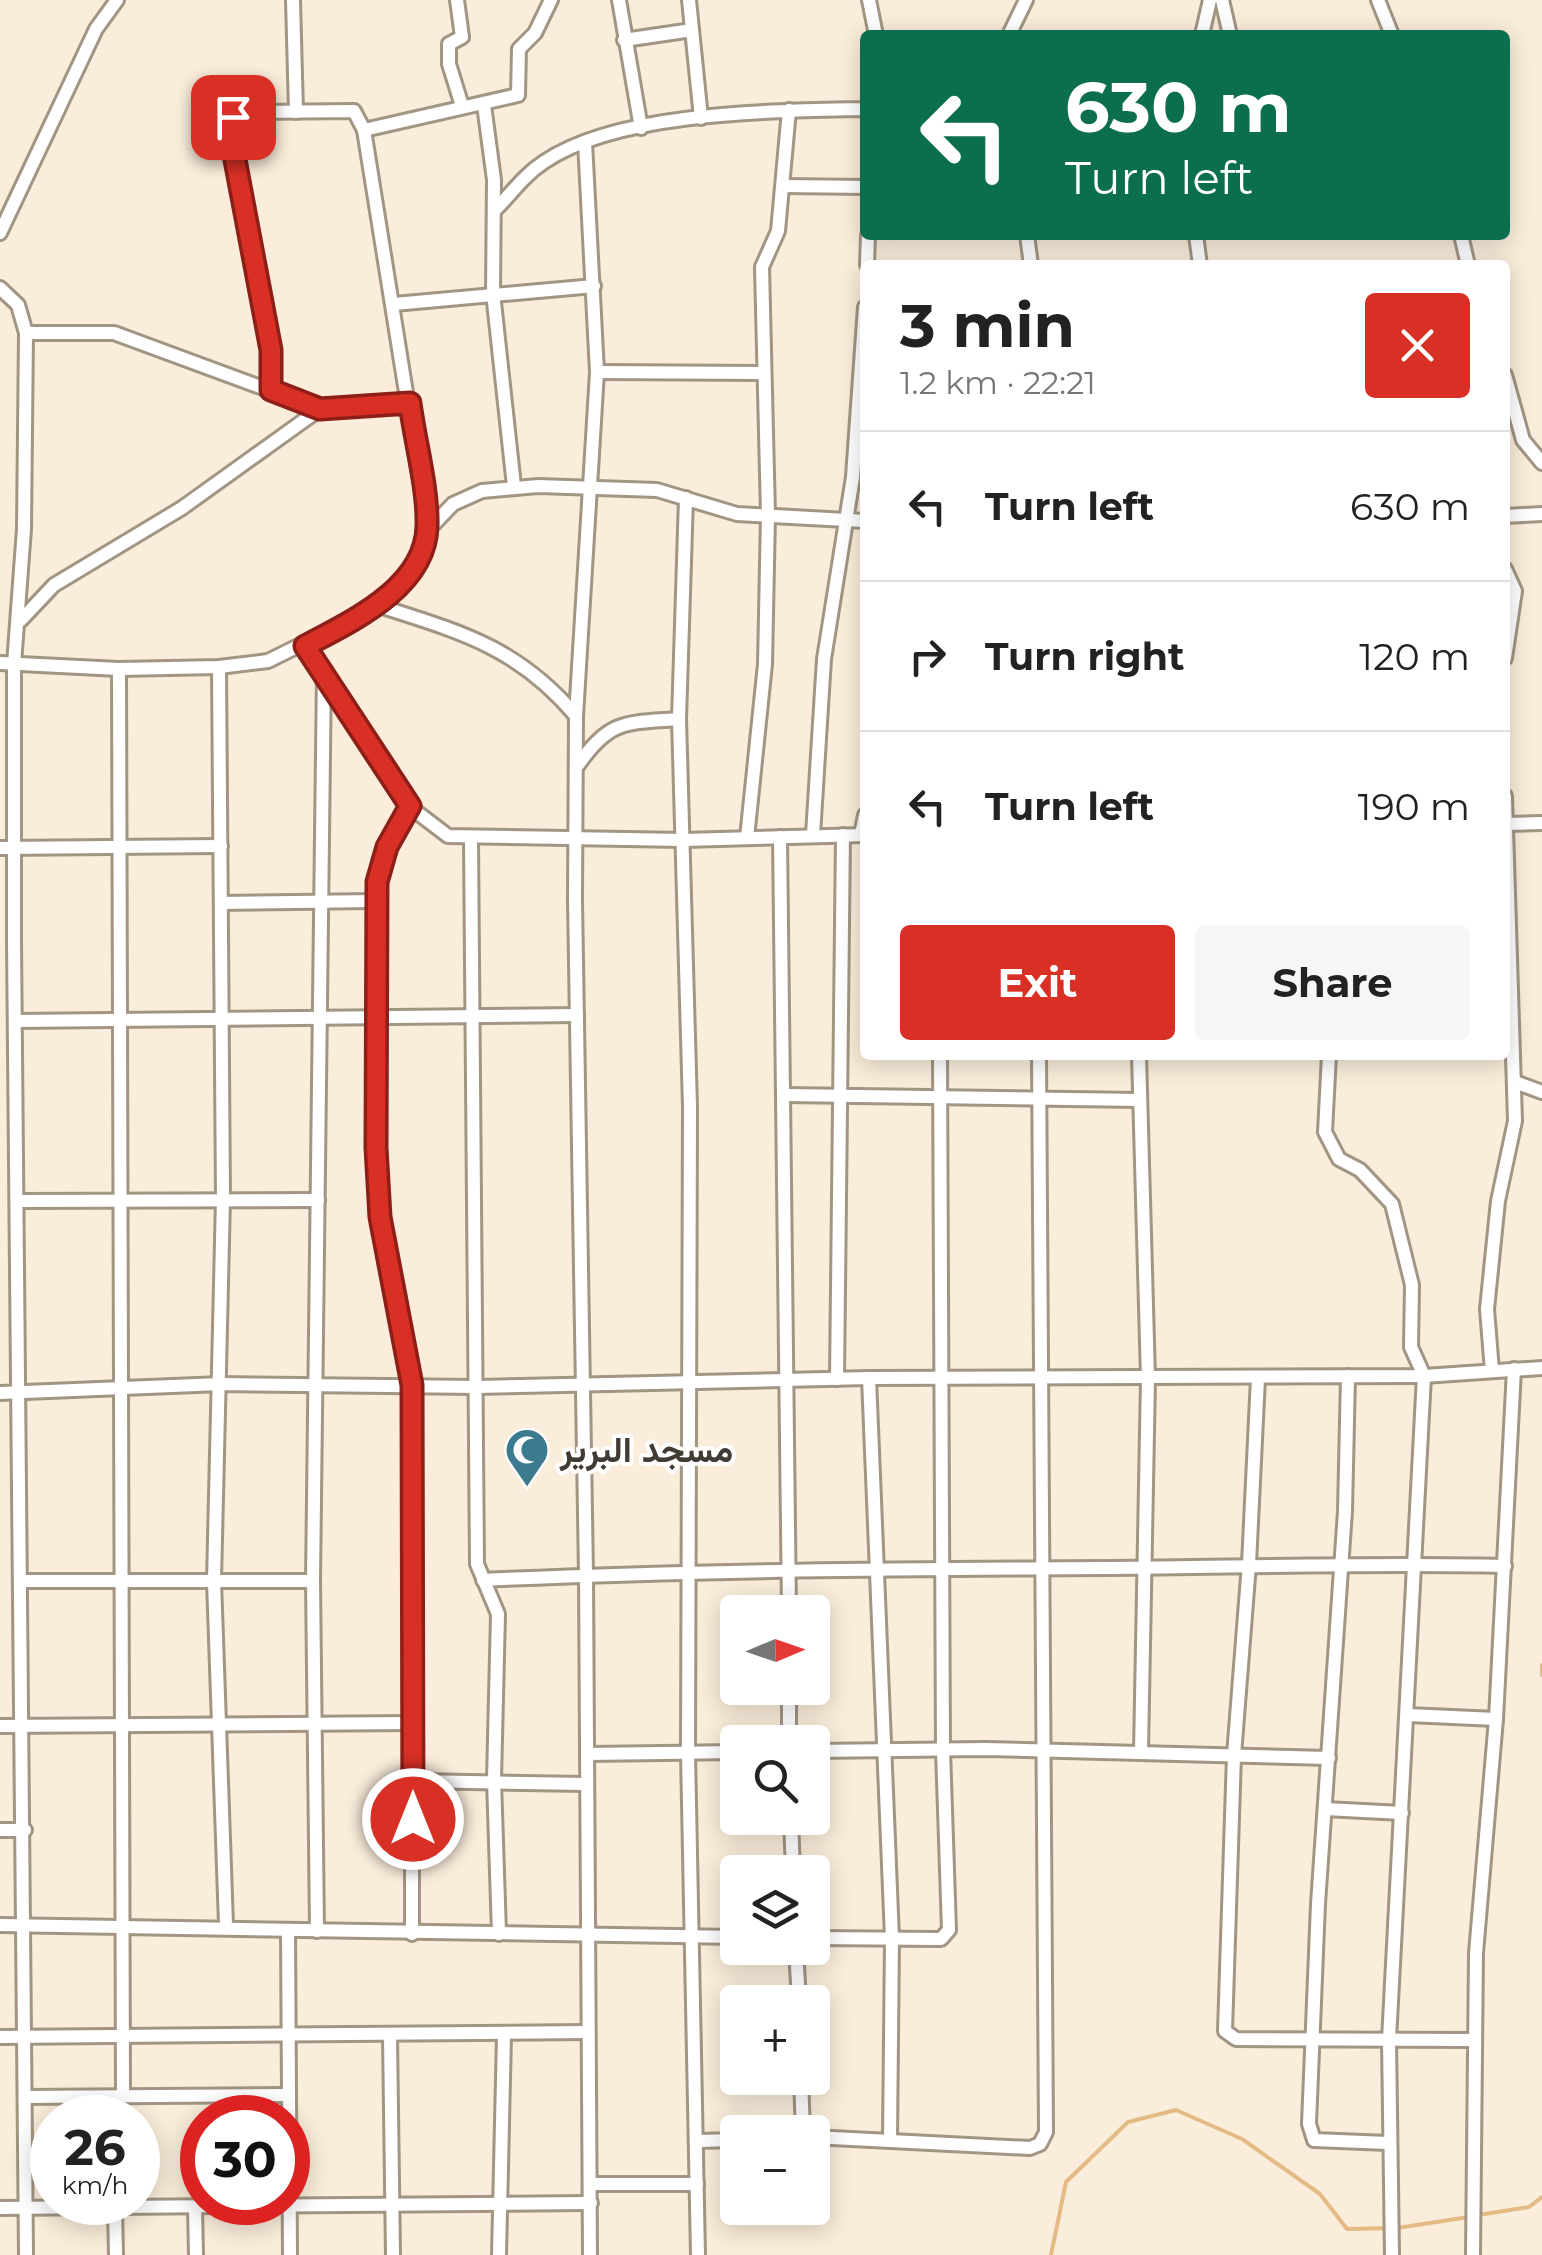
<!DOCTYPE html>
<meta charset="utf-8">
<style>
body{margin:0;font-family:Montserrat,Vazirmatn,sans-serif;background:#f6f6f6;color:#222;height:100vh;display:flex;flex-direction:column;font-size:38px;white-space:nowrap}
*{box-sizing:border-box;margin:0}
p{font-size:32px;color:#767676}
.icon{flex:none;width:55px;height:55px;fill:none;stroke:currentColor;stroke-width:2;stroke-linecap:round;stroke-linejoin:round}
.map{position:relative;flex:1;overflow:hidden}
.panel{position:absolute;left:860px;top:260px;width:650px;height:800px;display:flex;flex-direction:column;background:#fff;border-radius:10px;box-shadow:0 5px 25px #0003}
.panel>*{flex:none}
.hud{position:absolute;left:860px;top:30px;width:650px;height:210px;border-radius:10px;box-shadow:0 5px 25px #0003;background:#0b6e4f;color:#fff;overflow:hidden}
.needle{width:65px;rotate:88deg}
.fabs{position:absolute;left:720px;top:1595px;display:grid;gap:20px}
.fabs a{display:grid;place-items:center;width:110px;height:110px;border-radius:10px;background:#fff;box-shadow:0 5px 25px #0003;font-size:50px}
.speed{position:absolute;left:30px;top:2095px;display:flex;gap:20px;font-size:50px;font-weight:700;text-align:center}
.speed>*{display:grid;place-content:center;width:130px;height:130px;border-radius:50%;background:#fff;box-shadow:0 5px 25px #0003;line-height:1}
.speed small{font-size:25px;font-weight:400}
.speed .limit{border:15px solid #d22;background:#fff;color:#111}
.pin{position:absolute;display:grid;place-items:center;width:85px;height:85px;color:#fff;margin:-42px;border-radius:20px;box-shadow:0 5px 15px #0006}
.me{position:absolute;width:110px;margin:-55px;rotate:0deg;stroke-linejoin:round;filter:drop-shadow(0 0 8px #0008)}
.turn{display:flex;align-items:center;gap:35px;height:210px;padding:0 40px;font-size:45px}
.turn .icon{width:130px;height:130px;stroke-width:2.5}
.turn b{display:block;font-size:70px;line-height:85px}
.round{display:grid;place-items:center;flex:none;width:105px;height:105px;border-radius:10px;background:#f6f6f6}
.headline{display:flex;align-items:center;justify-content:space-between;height:170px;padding:0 40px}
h1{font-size:60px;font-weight:700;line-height:75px}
.cta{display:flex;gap:20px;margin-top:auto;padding:20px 40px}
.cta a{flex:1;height:115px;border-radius:10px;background:#d93025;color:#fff;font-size:40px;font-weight:700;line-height:115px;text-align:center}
.cta a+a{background:#f6f6f6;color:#222}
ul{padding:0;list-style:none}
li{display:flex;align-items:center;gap:30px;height:150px;padding:0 40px;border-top:2px solid #e0e0e0}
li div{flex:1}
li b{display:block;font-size:38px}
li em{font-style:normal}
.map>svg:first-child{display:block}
</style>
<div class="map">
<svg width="1542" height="2255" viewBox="0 0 1542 2255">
<rect width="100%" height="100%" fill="#fbeddb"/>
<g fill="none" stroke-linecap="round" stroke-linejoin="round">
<g stroke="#e4bb85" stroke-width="4">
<polyline points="1542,1665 1542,1675"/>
<polyline points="1478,2215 1529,2207 1542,2197"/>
<polyline points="1051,2255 1066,2182 1128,2122 1176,2110 1242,2139 1320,2194 1347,2229 1397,2228 1469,2217"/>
</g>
<defs>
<g id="minor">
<polyline points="293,0 296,112"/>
<polyline points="457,0 462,37 449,44 449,64 462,106"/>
<polyline points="619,0 641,128"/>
<polyline points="689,0 701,118"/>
<polyline points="869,0 876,35"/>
<polyline points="1222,0 1230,35"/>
<polyline points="1378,0 1392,35"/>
<polyline points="1009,35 1026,0"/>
<polyline points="1202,35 1210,0"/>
<polyline points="624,40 692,30"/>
<polyline points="484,105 494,180 493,293 514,486"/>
<polyline points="364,130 518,95 519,49 535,33 551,0"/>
<polyline points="585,142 597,372 576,716 575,900 586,1575 590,2255"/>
<polyline points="785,186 865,187"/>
<path d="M495,210C512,193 524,175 544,162C619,111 776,111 865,109"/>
<polyline points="0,233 96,29 117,0"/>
<polyline points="1027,235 1031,265"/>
<polyline points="1196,235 1200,265"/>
<polyline points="1461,235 1468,265"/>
<polyline points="867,265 868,235"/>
<polyline points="0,288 18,305 26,333 24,529 14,664 14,941 26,2255"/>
<polyline points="394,304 594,286"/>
<polyline points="26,333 114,333 320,409 410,403"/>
<polyline points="597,372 762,373"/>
<polyline points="1505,375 1523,440 1542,463"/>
<polyline points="271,390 271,350 229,129 233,117 240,112 354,111 364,130 428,530"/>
<polyline points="686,498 679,719 690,1107 688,1753 698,2255"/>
<polyline points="1505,516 1542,514"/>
<polyline points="1505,569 1515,591 1505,658"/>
<path d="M379,606C461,632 519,648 576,716"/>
<polyline points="21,620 54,585 182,508 320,409"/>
<polyline points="305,646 410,807 448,836 684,840 865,835"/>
<polyline points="0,663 119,669 219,667 268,661 379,606 410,573 428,530 453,504 482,491 538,486 657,490 737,514 865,521"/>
<polyline points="219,667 223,1199 214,1581 226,1925"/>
<polyline points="119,669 123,2096"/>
<path d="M578,765C610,719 626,723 679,719"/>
<polyline points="410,807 387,847 377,882 375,1148 380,1217 412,1385 412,1934"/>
<polyline points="1505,824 1542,823"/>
<polyline points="813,835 824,659 853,477 865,307"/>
<polyline points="861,835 865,815"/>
<polyline points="780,837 789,1612"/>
<polyline points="747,838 765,664 768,515 762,267 778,231 789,110"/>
<polyline points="471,839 477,1564 498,1614 494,1780 499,1934"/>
<polyline points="0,848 221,846"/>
<polyline points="221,903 377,901"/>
<polyline points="15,1021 577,1015"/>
<polyline points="1139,1055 1148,1378 1141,1752"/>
<polyline points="1329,1055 1325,1132 1339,1159 1360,1170 1392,1204 1412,1285 1411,1347 1424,1376 1389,2040 1392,2255"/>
<polyline points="1515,1082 1542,1092"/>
<polyline points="785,1095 1140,1100"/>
<polyline points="18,1201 318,1200"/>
<polyline points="1492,1371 1487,1309 1498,1201 1515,1121 1505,796"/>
<polyline points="1348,1376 1345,1511 1318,1904 1309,2124 1314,2140 1388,2143"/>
<polyline points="869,1378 892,1938 890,2140"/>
<polyline points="1258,1378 1249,1564 1234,1755 1225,2031 1236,2039 1473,2040"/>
<polyline points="837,1379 843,835"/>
<polyline points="0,1393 221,1384 477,1387 869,1378 1424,1376 1542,1368"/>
<path d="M483,1580C693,1570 902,1569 1111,1568C1243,1567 1374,1563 1505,1566"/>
<polyline points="22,1581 313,1581"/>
<polyline points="1408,1715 1496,1719"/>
<polyline points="0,1726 413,1723"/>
<polyline points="789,1742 789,1688"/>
<polyline points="812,1751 985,1749 1329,1758"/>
<polyline points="587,1754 738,1752"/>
<polyline points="413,1781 586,1784"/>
<polyline points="1325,1809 1402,1813"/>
<polyline points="791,1818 793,1872"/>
<polyline points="0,1830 25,1830"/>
<polyline points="0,1925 738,1937"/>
<polyline points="288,1930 290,2255"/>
<polyline points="317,1931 313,1581 324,671"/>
<polyline points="812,1938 941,1939 949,1930 943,1750 940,1055"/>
<polyline points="796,1948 799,2002"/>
<polyline points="390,2036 393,2255"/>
<polyline points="0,2037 588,2032"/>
<polyline points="801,2078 803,2132"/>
<polyline points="26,2097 288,2095"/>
<polyline points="812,2137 1030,2148 1040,2144 1046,2132 1039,1055"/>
<polyline points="697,2141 738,2140"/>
<polyline points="590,2184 697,2184"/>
<polyline points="115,2207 116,2255"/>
<polyline points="195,2207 196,2255"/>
<polyline points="0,2208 591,2203"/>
<polyline points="499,2255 504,2035"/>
<polyline points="1473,2255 1476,1953 1496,1719 1514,1369"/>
</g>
</defs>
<use href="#minor" stroke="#a29584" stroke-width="18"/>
<use href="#minor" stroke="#fff" stroke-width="12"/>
</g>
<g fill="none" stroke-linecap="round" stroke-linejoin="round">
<defs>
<path id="route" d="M233,117L229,128L271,350V390L320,409L410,403C415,442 428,487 427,526C426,588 350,622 305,646L410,806L387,847L377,882L376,1148L380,1217L412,1385L413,1819"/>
</defs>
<use href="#route" stroke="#8d1f18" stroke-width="25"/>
<use href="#route" stroke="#d93025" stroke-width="18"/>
</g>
<defs>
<symbol id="mosque-pin" viewBox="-11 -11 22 30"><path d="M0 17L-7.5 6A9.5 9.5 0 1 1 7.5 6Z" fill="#3c7a90" stroke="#fff"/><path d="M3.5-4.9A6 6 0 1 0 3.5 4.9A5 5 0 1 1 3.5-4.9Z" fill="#fff"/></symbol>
</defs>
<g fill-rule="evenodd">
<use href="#mosque-pin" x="502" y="1425" width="50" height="68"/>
</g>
<g text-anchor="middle" stroke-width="8" stroke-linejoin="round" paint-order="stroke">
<g font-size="35" font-weight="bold" fill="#413b34" stroke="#fff" text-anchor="start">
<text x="560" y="1462">مسجد البرير</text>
</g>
</g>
</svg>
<div class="fabs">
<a><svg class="needle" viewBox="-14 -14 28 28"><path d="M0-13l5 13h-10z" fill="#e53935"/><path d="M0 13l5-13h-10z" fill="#767676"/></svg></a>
<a><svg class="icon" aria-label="search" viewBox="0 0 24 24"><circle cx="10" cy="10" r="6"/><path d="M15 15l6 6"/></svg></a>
<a><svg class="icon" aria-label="layers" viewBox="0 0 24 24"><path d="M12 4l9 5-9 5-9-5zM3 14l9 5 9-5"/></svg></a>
<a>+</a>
<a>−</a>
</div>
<div class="speed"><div>26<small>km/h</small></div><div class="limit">30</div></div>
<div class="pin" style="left:233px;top:117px;background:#d93025"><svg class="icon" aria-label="arrive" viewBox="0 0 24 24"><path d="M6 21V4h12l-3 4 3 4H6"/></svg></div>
<svg class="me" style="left:413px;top:1819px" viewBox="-20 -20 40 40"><circle r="17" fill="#d93025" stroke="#fff" stroke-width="3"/><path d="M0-11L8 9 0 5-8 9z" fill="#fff"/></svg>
<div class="hud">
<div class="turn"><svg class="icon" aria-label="left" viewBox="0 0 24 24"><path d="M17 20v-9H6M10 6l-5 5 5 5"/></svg><div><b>630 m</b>Turn left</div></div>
</div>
<section class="panel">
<div class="headline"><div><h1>3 min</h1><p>1.2 km · 22:21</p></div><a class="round" style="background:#d93025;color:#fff"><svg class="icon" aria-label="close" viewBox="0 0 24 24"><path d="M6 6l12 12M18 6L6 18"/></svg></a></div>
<ul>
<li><svg class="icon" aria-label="left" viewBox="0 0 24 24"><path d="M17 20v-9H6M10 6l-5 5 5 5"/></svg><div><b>Turn left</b></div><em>630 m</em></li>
<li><svg class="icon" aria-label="right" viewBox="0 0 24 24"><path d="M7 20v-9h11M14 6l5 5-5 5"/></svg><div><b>Turn right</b></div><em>120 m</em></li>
<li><svg class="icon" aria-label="left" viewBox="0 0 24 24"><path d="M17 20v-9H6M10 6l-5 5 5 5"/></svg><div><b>Turn left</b></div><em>190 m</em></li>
</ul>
<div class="cta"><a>Exit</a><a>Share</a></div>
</section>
</div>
